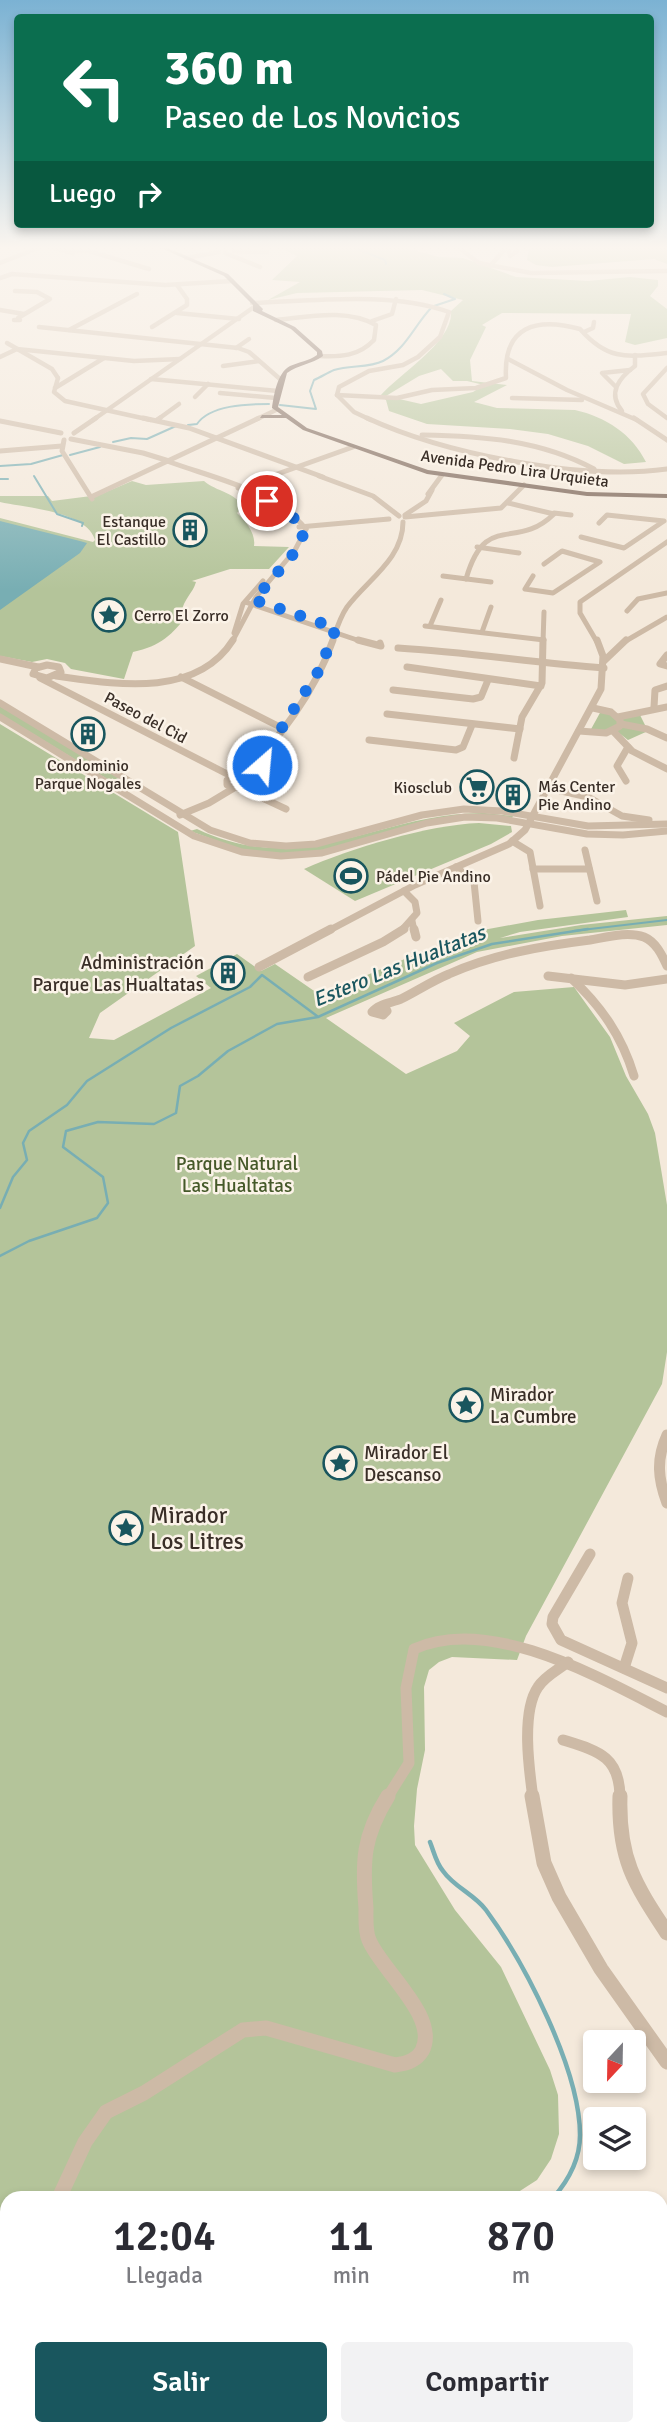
<!DOCTYPE html>
<html lang="es">
<meta charset="utf-8">
<style>
body{margin:0;font-family:Signika,sans-serif;background:#f2f2f3;color:#2b2b33;height:100vh;display:flex;flex-direction:column;font-size:26px;white-space:nowrap}
*{box-sizing:border-box;margin:0}
p{font-size:23px;color:#7c7c81}
.icon{flex:none;width:38px;height:38px;fill:none;stroke:currentColor;stroke-width:2;stroke-linecap:round;stroke-linejoin:round}
.map{position:relative;flex:1;overflow:hidden}
.side{position:absolute;left:0px;top:2191px;width:668px;height:245px;display:flex;flex-direction:column;background:#fff;border-radius:21px 21px 0 0;box-shadow:0 4px 10px #0003}
.side>*{flex:none}
.guide{position:absolute;left:14px;top:14px;width:640px;height:214px;border-radius:7px;box-shadow:0 4px 10px #0003;background:#0b6e4f;color:#fff;overflow:hidden}
.needle{width:46px;rotate:202deg}
.tools{position:absolute;left:583px;top:2030px;display:grid;gap:14px}
.tools a{display:grid;place-items:center;width:63px;height:63px;border-radius:7px;background:#fff;box-shadow:0 4px 10px #0003;font-size:35px}
.pin{position:absolute;display:grid;place-items:center;width:60px;height:60px;color:#fff;margin:-30px;border:4px solid #fff;border-radius:50%;box-shadow:0 2px 7px #0007}
.me{position:absolute;width:77px;margin:-38px;rotate:27deg;stroke-linejoin:round;filter:drop-shadow(0 0 5px #0008)}
.turn{display:flex;align-items:center;gap:24px;height:147px;padding:0 35px;font-size:32px}
.turn .icon{width:91px;height:91px;stroke-width:2.5}
.turn b{display:block;font-size:49px;line-height:60px}
.then{display:flex;align-items:center;height:66px;padding:0 35px;background:#0003;gap:14px;font-size:26px}
.eta{display:flex;justify-content:space-evenly;align-items:center;height:119px;text-align:center}
.eta b{font-size:42px;font-weight:600;line-height:49px}
.primary-button{display:flex;gap:14px;margin-top:auto;padding:14px 35px}
.primary-button a{flex:1;height:80px;border-radius:7px;background:#19565e;color:#fff;font-size:28px;font-weight:600;line-height:80px;text-align:center}
.primary-button a+a{background:#f2f2f3;color:#2b2b33}
.map>svg:first-child{display:block}
</style>
<div class="map">
<svg width="667" height="2436" viewBox="0 0 667 2436">
<rect width="100%" height="100%" fill="#f4e9db"/>
<g fill="#b4c49a" fill-rule="evenodd">
<path d="M281,248H406L439,257L463,258L516,277L588,281L630,277L658,280V286L650,296L667,309V338L635,345L625,342L631,314L502,313L482,325L486,327L470,360L472,381L507,385L474,402L497,408L575,410C606,417 632,434 646,462L624,464L588,446L548,434L510,429L427,424L389,411L386,400L380,396C399,374 454,341 451,311L463,300L422,290L297,293L268,300L300,282L272,280L297,256ZM441,369L453,381H467L484,385L473,392L421,404L386,396L419,376Z"/>
<polygon points="529,248 667,248 667,264 654,259 552,267 536,265 527,260"/>
<path d="M132,481L146,485L204,481C217,492 235,492 243,507L237,513C246,521 256,534 254,546L289,547L269,569H230L192,581L196,582C193,593 183,600 182,611L189,613C172,635 161,646 133,652L124,679L71,669L65,663L47,659L32,662L0,656V518L93,542L95,540C87,511 26,508 0,502V496H48L52,501L99,495Z"/>
<polygon points="0,706 136,787 127,791 0,714"/>
<polygon points="601,711 611,714 640,715 648,731 628,740 619,733 590,731"/>
<polygon points="0,724 178,832 195,946 100,1013 89,1038 114,1040 211,988 196,976 237,954 261,971 275,964 320,995 433,947 483,930 538,920 626,910 628,917 520,932 500,938 581,925 667,916 667,925 562,936 477,952 326,1018 406,1074 457,1051 470,1036 454,1023 514,992 574,987 610,1037 626,1076 648,1114 655,1133 667,1205 667,1352 662,1384 526,1636 517,1660 452,1657 439,1662 429,1670 424,1687 425,1750 417,1789 414,1826 415,1845 455,1910 501,1967 550,2070 558,2095 559,2134 551,2159 537,2180 509,2198 7,2198 7,2429 646,2429 650,2436 0,2436"/>
<path d="M485,813L513,816L512,818L469,815L349,846L297,854L245,851L190,831L197,829C304,880 380,812 485,813Z"/>
<path d="M479,823L511,826L512,832L491,844L355,901L304,869C351,848 428,825 479,823Z"/>
</g>
<polygon fill="#78aeb3" points="0,521 80,541 87,543 80,553 0,610"/>
<g fill="none" stroke-linecap="round" stroke-linejoin="round">
<g stroke="#78aeb3" stroke-width="2">
<polyline points="355,248 385,260 386,264"/>
<polyline points="434,306 455,299 444,294"/>
<path d="M280,405L316,409L310,391L314,380C321,377 327,373 334,370C350,365 369,368 383,361C406,349 414,326 431,308"/>
<path d="M188,425L197,424C210,405 247,404 269,404"/>
<polyline points="113,442 131,438 147,439 176,426"/>
<polyline points="70,455 100,447"/>
<polyline points="0,466 31,464 63,455"/>
<polyline points="34,476 57,514 83,523 82,526"/>
<polyline points="0,479 8,479"/>
<polyline points="573,931 667,920"/>
</g>
<g stroke="#78aeb3" stroke-width="2.5">
<polyline points="0,1208 13,1177 27,1160 23,1143 29,1131 67,1105 87,1081 171,1028 250,987 262,975 317,1016"/>
<polyline points="0,1256 29,1241 97,1218 108,1203 103,1177 63,1147 66,1131 98,1122 154,1124 176,1113 180,1086 198,1076 228,1051 277,1024 318,1017 437,963 492,944 588,929"/>
</g>
<g stroke="#78aeb3" stroke-width="4.5">
<path d="M430,1842C434,1852 436,1863 443,1871C454,1887 474,1894 486,1910C525,1963 580,2070 580,2135C580,2159 568,2181 553,2198"/>
<polyline points="662,2377 667,2408"/>
</g>
<g stroke="#cdbaa6" stroke-width="4.5">
<polyline points="54,248 73,253"/>
<polyline points="459,248 479,263 531,273 667,271"/>
<polyline points="508,248 510,256 517,251"/>
<polyline points="67,251 89,251 149,269"/>
<polyline points="234,251 267,252"/>
<polyline points="225,253 260,267"/>
<polyline points="186,258 219,252"/>
<polyline points="0,263 38,248"/>
<polyline points="490,266 506,248"/>
<polyline points="0,278 12,274 165,285 232,281"/>
<path d="M252,303C312,301 392,291 449,312L440,337L418,357L403,365L369,371L339,387L337,395"/>
<polyline points="0,310 24,314"/>
<polyline points="177,313 239,319"/>
<polyline points="14,320 20,320 18,318 50,299 37,292 15,291"/>
<path d="M276,320C308,317 346,308 376,325L374,340C359,356 341,357 320,356"/>
<polyline points="372,321 392,314 396,299"/>
<polyline points="39,327 238,348 249,352 280,379"/>
<polyline points="152,327 187,305 187,299 177,285"/>
<polyline points="69,330 137,294"/>
<polyline points="584,332 593,328 594,322"/>
<polyline points="7,343 52,369 58,378"/>
<polyline points="236,348 249,339"/>
<polyline points="0,357 17,349 134,361 180,359"/>
<polyline points="508,359 567,390 637,420"/>
<polyline points="223,366 259,361"/>
<polyline points="667,368 643,394 648,404 667,418"/>
<polyline points="58,378 54,392 65,401 151,420"/>
<polyline points="151,379 278,391"/>
<polyline points="615,386 602,373 630,370"/>
<polyline points="55,388 104,358"/>
<polyline points="220,393 276,398"/>
<path d="M337,395L397,398L432,390L476,388L506,378C503,326 536,317 580,329C608,361 627,357 667,353"/>
<polyline points="337,395 354,412 371,420"/>
<polyline points="195,397 208,384"/>
<polyline points="512,398 582,400"/>
<path d="M622,411C607,393 619,378 635,366V355"/>
<polyline points="93,420 254,307"/>
<polyline points="157,420 179,404"/>
<polyline points="255,420 276,410"/>
</g>
<g stroke="#cdbaa6" stroke-width="5">
<polyline points="143,418 189,428 323,477"/>
<path d="M367,418C445,454 581,481 667,469"/>
<polyline points="634,418 667,440"/>
<polyline points="157,420 160,418"/>
<polyline points="0,421 61,433"/>
<polyline points="74,433 96,418"/>
<path d="M422,435C483,436 540,440 594,469"/>
<polyline points="71,439 143,453 169,461"/>
<polyline points="64,440 62,451 92,499"/>
<polyline points="0,451 62,446"/>
<path d="M167,461C213,478 274,490 306,529"/>
<polyline points="319,476 373,496 399,516"/>
<polyline points="238,488 353,447"/>
<polyline points="428,494 442,475"/>
<polyline points="91,497 259,418"/>
<polyline points="554,513 571,515"/>
<polyline points="405,515 426,501 432,490"/>
<polyline points="405,517 501,508 524,485"/>
<polyline points="299,527 389,519"/>
<polyline points="581,537 624,548 664,521 607,515 599,523"/>
<polyline points="477,547 519,553"/>
<polyline points="443,576 491,582"/>
<polyline points="533,576 525,589 553,593 600,562 562,551 544,564"/>
<path d="M466,579C486,510 515,552 554,514L508,503"/>
<polyline points="245,602 363,642"/>
<polyline points="627,611 638,599 667,593"/>
<polyline points="425,626 544,640"/>
<polyline points="430,626 441,600"/>
<polyline points="482,632 491,607"/>
<polyline points="234,633 243,604 263,581"/>
<polyline points="232,642 256,597 295,550 306,529"/>
<path d="M332,642C336,630 340,617 347,607C367,580 403,559 403,522"/>
<polyline points="543,642 544,612"/>
<polyline points="597,642 580,613 580,602 667,542"/>
<polyline points="624,642 667,617"/>
</g>
<g stroke="#cdbaa6" stroke-width="7">
<polyline points="358,640 381,646 380,643"/>
<path d="M398,648C467,652 535,663 604,668"/>
<polyline points="667,655 660,664 667,666"/>
<polyline points="0,659 38,667"/>
<polyline points="604,661 626,640"/>
<polygon points="47,665 59,667 61,672 47,678 33,674 36,668"/>
<polyline points="407,667 541,686"/>
<path d="M56,676C114,684 196,699 233,640"/>
<polyline points="181,677 282,728"/>
<polyline points="40,678 233,777"/>
<polyline points="393,690 473,699 481,697 488,680"/>
<polyline points="0,703 210,830 250,843 286,846 316,844 422,815 464,809 502,811 588,826 667,824"/>
<polyline points="654,707 655,690 667,686"/>
<polyline points="387,714 520,729"/>
<polyline points="0,717 194,836 242,852 281,856 322,853 427,823 465,817 497,818 587,834 623,835 667,831"/>
<polyline points="618,717 667,707"/>
<polyline points="621,724 647,729 667,738"/>
<polyline points="579,731 606,733 620,726 620,720 611,712 593,708"/>
<polyline points="613,731 632,751 667,769"/>
<polyline points="369,740 456,750 463,747 472,725"/>
<polyline points="514,758 522,717 542,683 543,640"/>
<polygon points="236,777 245,778 248,783 239,788 227,785 227,780"/>
<path d="M240,777C279,740 315,692 333,640"/>
<polyline points="626,781 617,766 628,747"/>
<polyline points="241,788 286,809"/>
<polyline points="548,788 588,797 622,816 649,820"/>
<polyline points="180,815 209,803 234,788"/>
<polyline points="512,841 530,852 540,906"/>
<polyline points="585,850 597,901"/>
<polyline points="456,867 474,882 478,921"/>
<polyline points="533,869 589,869"/>
<polyline points="412,921 414,931"/>
<polyline points="328,931 415,885 509,844 525,830 601,689 603,656 597,640"/>
<polyline points="401,931 417,913 415,902 404,891"/>
</g>
<g stroke="#cdbaa6" stroke-width="9">
<polyline points="414,929 416,937"/>
<polyline points="259,967 331,929"/>
<polyline points="548,976 625,985 667,979"/>
<polyline points="308,977 383,942 404,929"/>
<path d="M571,978C601,1006 622,1036 634,1076"/>
<path d="M385,1007L387,1011L383,1015L372,1012C378,1004 391,1003 401,999C417,991 432,981 449,974C494,954 542,946 590,940C607,937 628,931 644,937C656,942 662,955 667,966"/>
</g>
<g stroke="#cdbaa6" stroke-width="11">
<path d="M667,1435C656,1459 658,1479 667,1503"/>
<polyline points="590,1554 553,1617 552,1624 561,1640 667,1688"/>
<polyline points="624,1668 632,1643 622,1603 628,1578"/>
<path d="M563,1740C598,1751 620,1756 620,1798"/>
<path d="M387,1798L409,1763L406,1688L414,1649C489,1614 600,1678 667,1712"/>
<path d="M533,1798C529,1769 521,1712 538,1687C545,1676 558,1670 568,1662"/>
</g>
<g stroke="#cdbaa6" stroke-width="15">
<polyline points="532,1796 544,1863 559,1897 601,1969 667,2062"/>
<path d="M620,1796C618,1858 634,1883 667,1933"/>
<path d="M59,2198L85,2142L106,2112L144,2093L243,2030L266,2028L395,2065C406,2064 416,2061 422,2051C440,2017 381,1970 369,1940C365,1931 366,1917 366,1908C362,1861 363,1836 388,1796"/>
<polyline points="0,2317 7,2289"/>
</g>
<path fill="#7c6557" fill-rule="evenodd" d="M168,248L228,274L263,309L262,311L295,327L322,351L323,356C312,364 298,365 287,373L279,403L278,407L307,428L428,470L587,492L667,494V498L587,496L427,474L303,430L286,418H260L262,415H282L272,408C274,395 277,373 290,366C299,362 309,361 317,355V352L291,329L253,311V305L224,276L161,248Z"/>
</g>
<linearGradient id="sky" x2="0" y2="1"><stop stop-color="#7bb2d3"/><stop offset="0.42" stop-color="#faf5ef"/><stop offset="1" stop-color="#faf5ef" stop-opacity="0"/></linearGradient>
<rect width="667" height="590" fill="url(#sky)"/>
<g fill="none" stroke-linecap="round" stroke-linejoin="round">
<polyline stroke="#1a73e8" stroke-width="12" stroke-dasharray="0 21.6" points="262,765 266,752 320,669 336,628 254,600 295,552 304,533 290,513 267,501"/>
</g>
<defs>
<symbol id="building-ring" viewBox="-11 -11 22 22"><circle r="9.5" fill="#fbf3e8" stroke="#19565e" stroke-width="1.5"/><path d="M-4-6H4V6H1V3H-1V6H-4ZM-2.5-4.3h1.7v1.8h-1.7ZM.8-4.3h1.7v1.8H.8ZM-2.5-1h1.7V.8h-1.7ZM.8-1h1.7V.8H.8Z" fill="#19565e"/></symbol>
<symbol id="sight-ring" viewBox="-11 -11 22 22"><circle r="9.5" fill="#fbf3e8" stroke="#19565e" stroke-width="1.5"/><path d="M0-6L1.8-2.2L6-1.7L2.9 1.2L3.7 5.4L0 3.3L-3.7 5.4L-2.9 1.2L-6-1.7L-1.8-2.2Z" fill="#19565e"/></symbol>
<symbol id="supermarket-ring" viewBox="-11 -11 22 22"><circle r="9.5" fill="#fbf3e8" stroke="#19565e" stroke-width="1.5"/><path d="M-6-5.5h2.5l.6 2H6L4.5 2H-2.5L-4.4-4H-6ZM-1.5 3.2a1.3 1.3 0 1 0 .1 0ZM3 3.2a1.3 1.3 0 1 0 .1 0Z" fill="#19565e"/></symbol>
<symbol id="stadium-ring" viewBox="-11 -11 22 22"><circle r="9.5" fill="#fbf3e8" stroke="#19565e" stroke-width="1.5"/><path d="M0-5a6.5 5 0 1 0 0 10a6.5 5 0 1 0 0-10ZM-3.5-1.8h7v3.6h-7Z" fill="#19565e"/></symbol>
</defs>
<g fill-rule="evenodd">
<use href="#building-ring" x="171" y="511" width="38" height="38"/>
<use href="#sight-ring" x="90" y="596" width="38" height="38"/>
<use href="#building-ring" x="69" y="715" width="38" height="38"/>
<use href="#supermarket-ring" x="458" y="768" width="38" height="38"/>
<use href="#building-ring" x="494" y="776" width="38" height="38"/>
<use href="#stadium-ring" x="332" y="857" width="38" height="38"/>
<use href="#building-ring" x="209" y="954" width="38" height="38"/>
<use href="#sight-ring" x="447" y="1386" width="38" height="38"/>
<use href="#sight-ring" x="321" y="1444" width="38" height="38"/>
<use href="#sight-ring" x="107" y="1509" width="38" height="38"/>
</g>
<g text-anchor="middle" stroke-width="5" stroke-linejoin="round" paint-order="stroke">
<g font-size="16" fill="#392e27" stroke="#fbf3e8">
<text transform="translate(515 468) rotate(8)" y="6">Avenida Pedro Lira Urquieta</text>
<text transform="translate(146 717) rotate(28)" y="6">Paseo del Cid</text>
</g>
<g font-size="16" fill="#392e27" stroke="#fbf3e8" text-anchor="start">
<text x="166" y="527" text-anchor="end">Estanque<tspan x="166" dy="18">El Castillo</tspan></text>
<text x="134" y="621">Cerro El Zorro</text>
<text x="88" y="771" text-anchor="middle">Condominio<tspan x="88" dy="18">Parque Nogales</tspan></text>
<text x="538" y="792">Más Center<tspan x="538" dy="18">Pie Andino</tspan></text>
<text x="452" y="793" text-anchor="end">Kiosclub</text>
<text x="376" y="882">Pádel Pie Andino</text>
</g>
<g font-size="19" fill="#392e27" stroke="#fbf3e8" text-anchor="start">
<text x="204" y="969" text-anchor="end">Administración<tspan x="204" dy="22">Parque Las Hualtatas</tspan></text>
<text x="490" y="1401">Mirador<tspan x="490" dy="22">La Cumbre</tspan></text>
<text x="364" y="1459">Mirador El<tspan x="364" dy="22">Descanso</tspan></text>
</g>
<g font-size="19" fill="#455929" stroke="#fbf3e8">
<text x="237" y="1170">Parque Natural<tspan x="237" dy="22">Las Hualtatas</tspan></text>
</g>
<g font-size="21" font-style="italic" fill="#19565e" stroke="#fbf3e8">
<text transform="translate(399 966) rotate(-22)" y="7">Estero Las Hualtatas</text>
</g>
<g font-size="23" fill="#392e27" stroke="#fbf3e8" text-anchor="start">
<text x="150" y="1523">Mirador<tspan x="150" dy="26">Los Litres</tspan></text>
</g>
</g>
</svg>
<div class="tools">
<a><svg class="needle" viewBox="-14 -14 28 28"><path d="M0-13l5 13h-10z" fill="#e53935"/><path d="M0 13l5-13h-10z" fill="#7c7c81"/></svg></a>
<a><svg class="icon" aria-label="layers" viewBox="0 0 24 24"><path d="M12 4l9 5-9 5-9-5zM3 14l9 5 9-5"/></svg></a>
</div>
<div class="pin" style="left:267px;top:501px;background:#d93025"><svg class="icon" aria-label="arrive" viewBox="0 0 24 24"><path d="M6 21V4h12l-3 4 3 4H6"/></svg></div>
<svg class="me" style="left:262px;top:765px" viewBox="-20 -20 40 40"><circle r="17" fill="#1a73e8" stroke="#fff" stroke-width="3"/><path d="M0-11L8 9 0 5-8 9z" fill="#fff"/></svg>
<div class="guide">
<div class="turn"><svg class="icon" aria-label="left" viewBox="0 0 24 24"><path d="M17 20v-9H6M10 6l-5 5 5 5"/></svg><div><b>360 m</b>Paseo de Los Novicios</div></div>
<div class="then">Luego<svg class="icon" aria-label="right" viewBox="0 0 24 24"><path d="M7 20v-9h11M14 6l5 5-5 5"/></svg></div>
</div>
<section class="side">
<div class="eta">
<div><b>12:04</b><p>Llegada</p></div>
<div><b>11</b><p>min</p></div>
<div><b>870</b><p>m</p></div>
</div>
<div class="primary-button"><a>Salir</a><a>Compartir</a></div>
</section>
</div>
